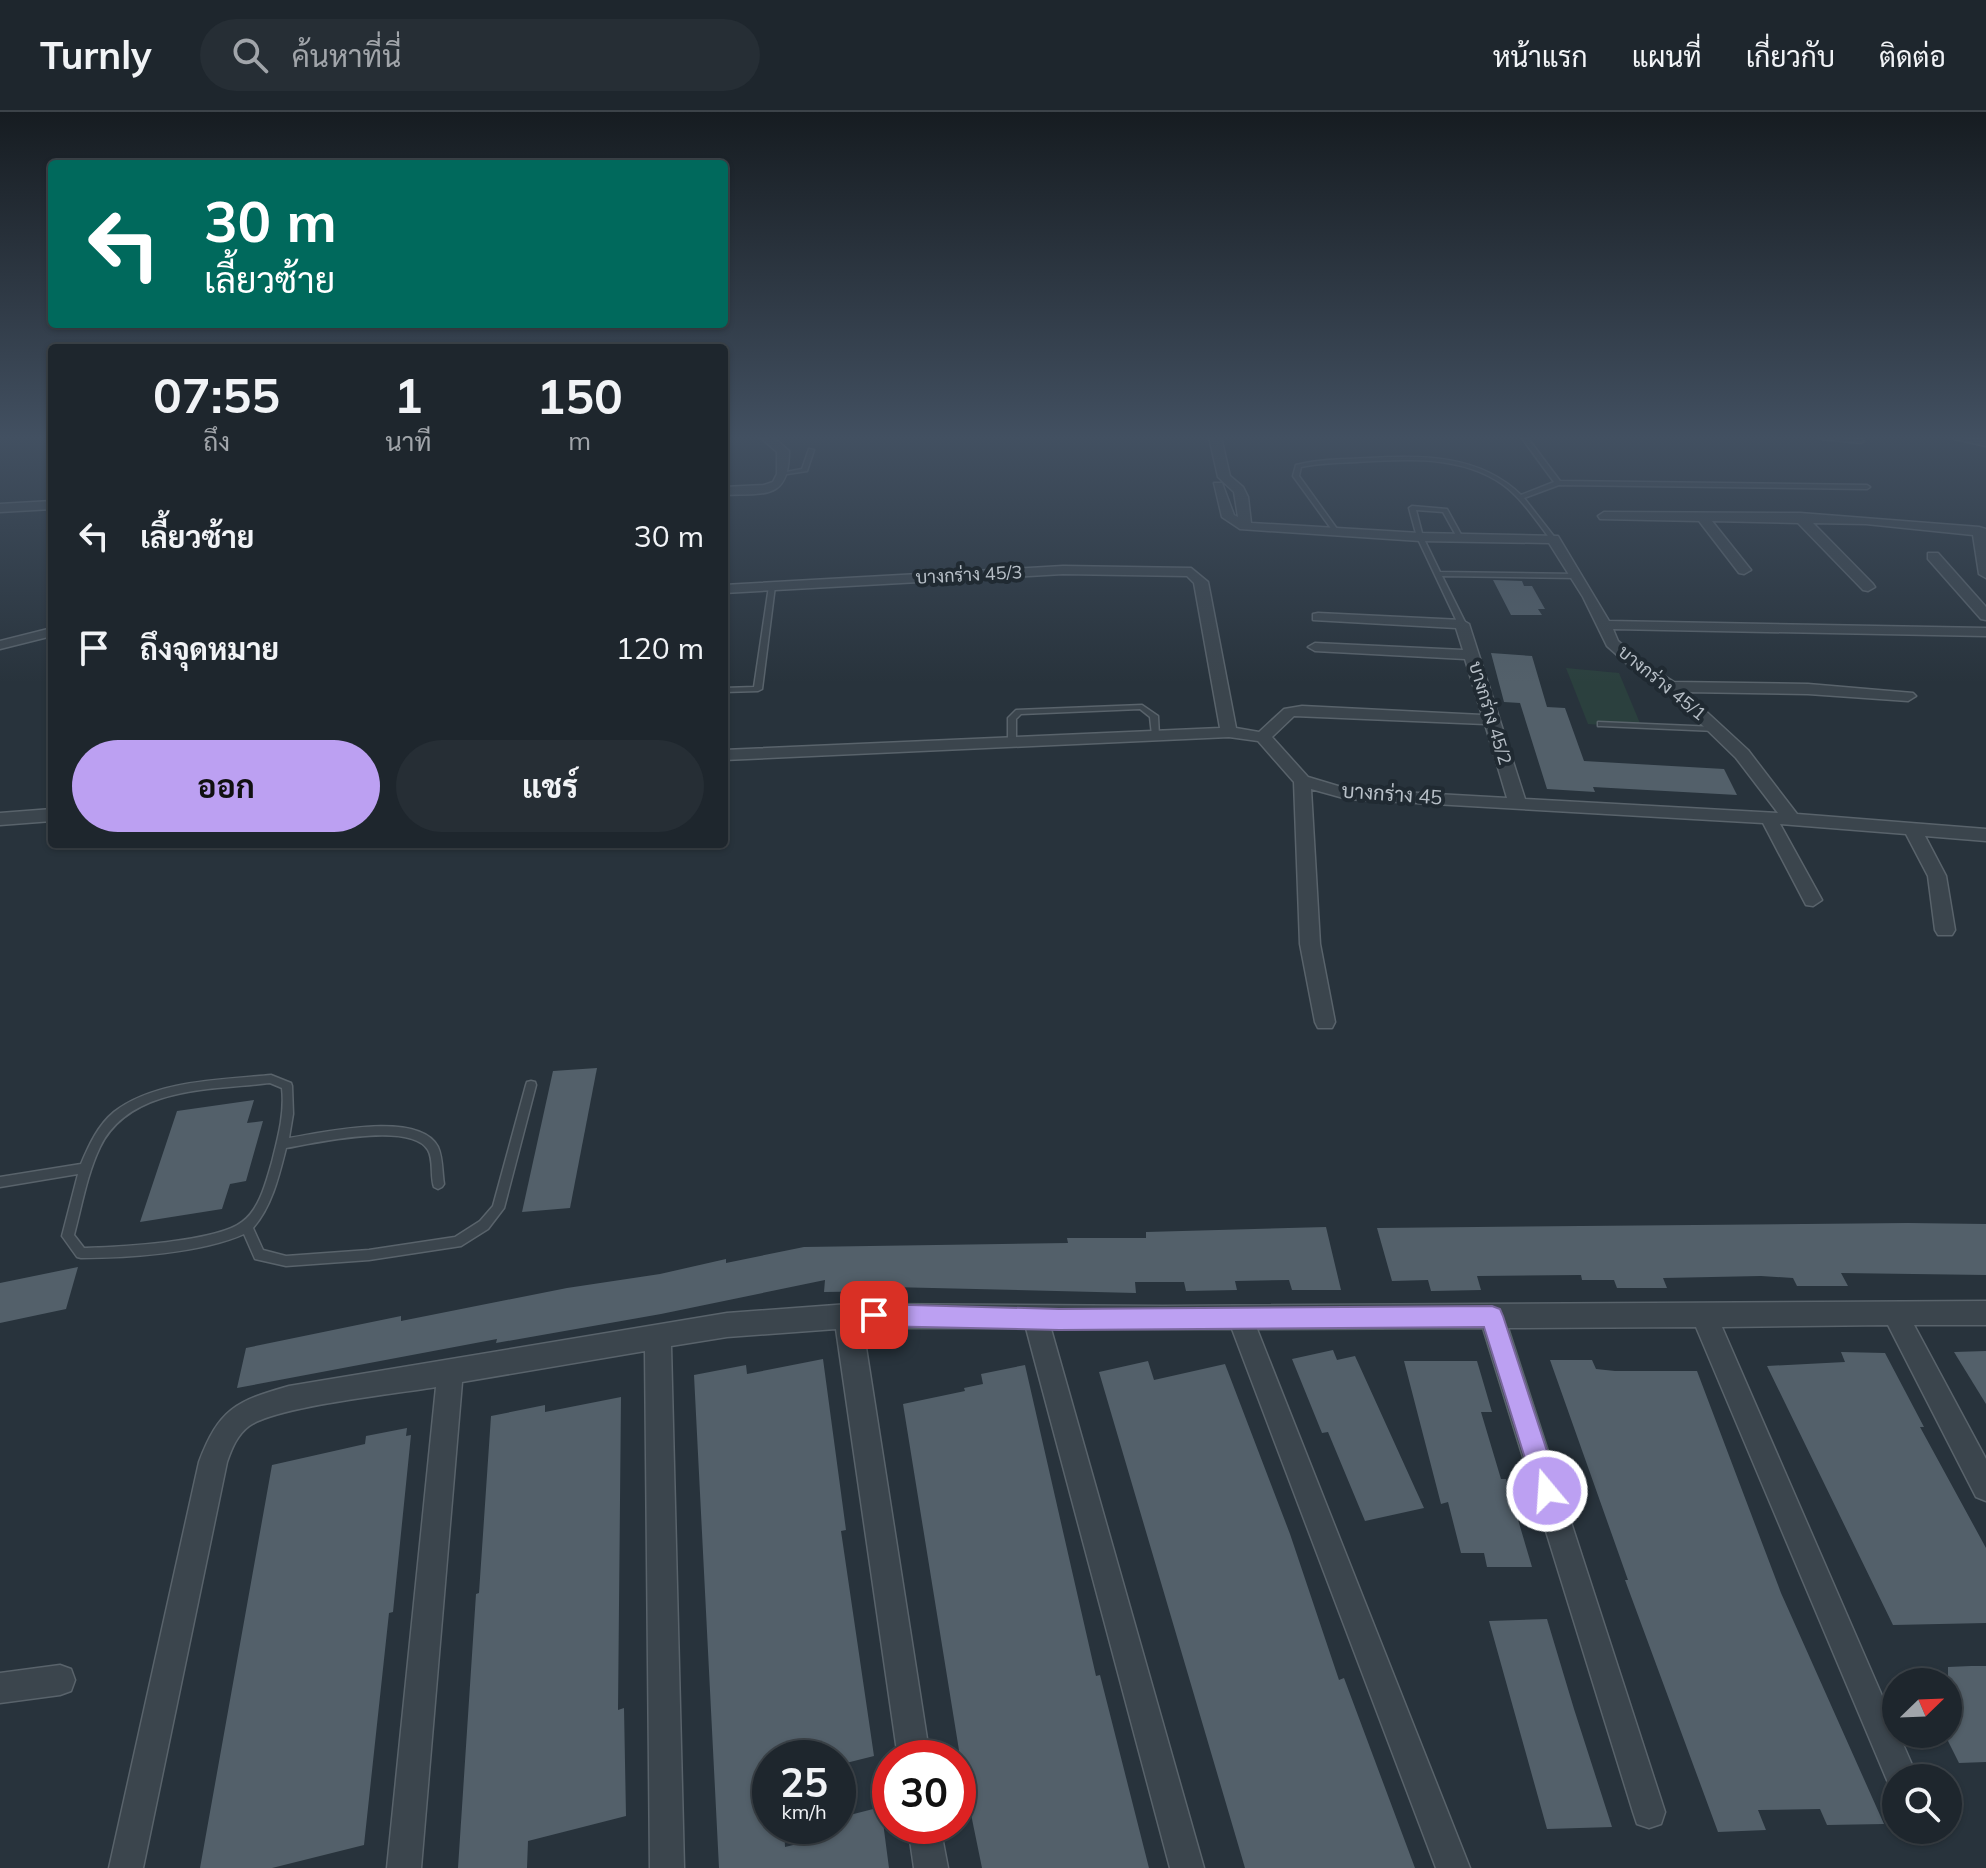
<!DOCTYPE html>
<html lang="th">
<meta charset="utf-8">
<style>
body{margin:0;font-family:Mulish,Sarabun,sans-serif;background:#262e35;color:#f1f3f6;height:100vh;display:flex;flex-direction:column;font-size:30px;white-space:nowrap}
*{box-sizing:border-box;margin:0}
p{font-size:26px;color:#a1a5aa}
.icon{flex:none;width:44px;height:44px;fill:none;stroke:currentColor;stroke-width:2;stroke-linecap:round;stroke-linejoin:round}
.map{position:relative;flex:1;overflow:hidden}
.details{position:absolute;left:48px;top:232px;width:680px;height:504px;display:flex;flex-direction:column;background:#1e262d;border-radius:8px;box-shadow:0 2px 6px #0004,0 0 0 2px #3c4349}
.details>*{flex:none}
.top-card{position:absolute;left:48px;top:48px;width:680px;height:168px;border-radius:8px;box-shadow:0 2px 6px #0004,0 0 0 2px #3c4349;background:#00695c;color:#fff;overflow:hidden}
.needle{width:52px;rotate:67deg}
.buttons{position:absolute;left:1882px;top:1556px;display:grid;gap:16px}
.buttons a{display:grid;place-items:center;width:80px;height:80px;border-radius:50%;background:#1e262d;box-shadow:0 2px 6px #0004,0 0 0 2px #3c4349;font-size:40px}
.speed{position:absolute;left:752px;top:1628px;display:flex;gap:16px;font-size:40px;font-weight:700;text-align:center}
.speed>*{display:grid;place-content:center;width:104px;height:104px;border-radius:50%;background:#1e262d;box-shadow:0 2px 6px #0004,0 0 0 2px #3c4349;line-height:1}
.speed small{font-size:20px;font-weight:400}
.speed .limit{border:12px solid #d22;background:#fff;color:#111}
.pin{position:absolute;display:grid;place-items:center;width:68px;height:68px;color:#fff;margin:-34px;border-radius:16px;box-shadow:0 4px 12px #0006}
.me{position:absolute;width:88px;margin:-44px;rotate:342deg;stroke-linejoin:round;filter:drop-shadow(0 0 6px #0008)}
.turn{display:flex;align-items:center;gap:28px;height:168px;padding:0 24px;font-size:36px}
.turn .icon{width:104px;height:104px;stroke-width:2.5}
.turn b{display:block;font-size:56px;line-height:68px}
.eta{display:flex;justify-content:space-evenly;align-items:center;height:136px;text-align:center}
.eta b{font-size:48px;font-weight:700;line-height:56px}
.button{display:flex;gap:16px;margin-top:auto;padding:16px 24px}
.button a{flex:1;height:92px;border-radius:48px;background:#bca0f2;color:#111;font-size:32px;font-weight:700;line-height:92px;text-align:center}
.button a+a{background:#262e35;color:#f1f3f6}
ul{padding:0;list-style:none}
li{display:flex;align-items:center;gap:24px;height:112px;padding:0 24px}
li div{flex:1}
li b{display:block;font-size:30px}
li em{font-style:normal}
header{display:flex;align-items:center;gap:48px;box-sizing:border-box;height:112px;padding:0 40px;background:#1e262d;border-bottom:2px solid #3c4349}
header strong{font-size:38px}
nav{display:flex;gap:44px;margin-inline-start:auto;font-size:28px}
.search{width:560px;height:72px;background:#262e35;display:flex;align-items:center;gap:20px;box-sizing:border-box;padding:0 28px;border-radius:44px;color:#a1a5aa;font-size:30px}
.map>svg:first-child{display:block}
</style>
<header>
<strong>Turnly</strong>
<div class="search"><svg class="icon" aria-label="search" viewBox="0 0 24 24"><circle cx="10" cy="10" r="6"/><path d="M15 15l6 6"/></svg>ค้นหาที่นี่</div>
<nav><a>หน้าแรก</a><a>แผนที่</a><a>เกี่ยวกับ</a><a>ติดต่อ</a></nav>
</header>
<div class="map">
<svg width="1986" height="1756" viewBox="0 0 1986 1756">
<rect width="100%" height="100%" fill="#28333c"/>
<polygon fill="#2b403e" points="1566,556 1619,561 1642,616 1588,612"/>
<g fill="#53606a">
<polygon points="1493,468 1522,469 1524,474 1532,474 1545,497 1538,497 1542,503 1511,503"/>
<polygon points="1491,541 1532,544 1547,595 1565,596 1584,649 1724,657 1737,683 1593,675 1595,680 1547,677 1520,591 1504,590"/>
<polygon points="597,956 570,1096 522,1100 553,959"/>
<polygon points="254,988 247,1011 263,1009 246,1069 230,1072 222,1097 140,1110 177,999"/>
<polygon points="1908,1111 1986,1112 1986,1163 1841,1161 1848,1174 1797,1174 1793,1166 1761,1164 1663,1166 1667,1176 1617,1176 1614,1168 1582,1168 1581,1163 1477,1164 1481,1178 1431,1179 1428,1168 1392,1169 1377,1116"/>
<polygon points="1326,1115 1341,1178 1292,1178 1289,1168 1235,1169 1237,1178 1186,1179 1184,1170 1135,1170 1136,1181 890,1175 890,1179 824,1180 825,1168 661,1202 496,1231 497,1227 237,1276 246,1236 401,1204 401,1209 567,1176 660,1162 726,1147 726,1151 804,1135 1068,1131 1067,1126 1146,1126 1146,1120"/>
<polygon points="78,1155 66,1197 0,1211 0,1171"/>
<polygon points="1333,1238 1337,1248 1355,1244 1424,1396 1365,1409 1328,1320 1322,1321 1292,1247"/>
<polygon points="1986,1239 1986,1292 1954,1240"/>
<polygon points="1841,1240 1885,1241 1924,1315 1920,1315 1986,1436 1986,1511 1893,1513 1767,1254 1845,1250"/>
<polygon points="823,1247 846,1418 841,1419 874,1644 838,1653 838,1646 770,1646 770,1714 784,1714 785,1735 826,1725 825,1714 838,1714 838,1706 881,1695 889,1756 719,1756 694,1263 746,1253 747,1262"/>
<polygon points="1550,1248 1592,1248 1596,1257 1615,1259 1697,1259 1781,1481 1884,1712 1827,1713 1820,1697 1758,1698 1766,1718 1718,1720 1625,1468 1628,1468"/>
<polygon points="1148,1249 1154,1268 1225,1252 1290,1422 1339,1568 1344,1566 1415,1756 1245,1756 1099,1260"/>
<polygon points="1404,1249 1477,1249 1492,1300 1481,1300 1501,1367 1506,1367 1532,1455 1487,1455 1484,1441 1461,1441 1448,1390 1441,1392"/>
<polygon points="1025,1253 1096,1564 1100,1563 1149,1756 982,1756 963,1663 903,1292 965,1279 964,1276 983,1272 981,1262"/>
<polygon points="621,1285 618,1598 624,1596 626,1704 528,1729 527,1756 458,1756 476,1482 479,1481 491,1304 545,1293 545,1300"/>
<polygon points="407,1316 406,1324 411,1323 393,1500 389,1501 364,1733 272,1756 200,1756 272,1353 365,1332 366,1324"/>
<polygon points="1547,1507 1574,1597 1612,1715 1547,1717 1489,1509"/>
<polygon points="1971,1554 1986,1554 1986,1650 1959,1651 1948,1629 1948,1555"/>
</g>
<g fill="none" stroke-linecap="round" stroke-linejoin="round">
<defs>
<g id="lane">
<path d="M1521,325H1527L1560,369L1867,373L1870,375L1867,377L1559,373L1524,386L1556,427L1553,429L1551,428C1536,409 1522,386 1502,372C1460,343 1405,347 1357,350C1338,351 1319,351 1301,355L1299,364L1340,421L1337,423L1335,422L1293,364L1296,353C1320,347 1345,347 1370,346C1423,343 1480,343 1521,383L1554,370Z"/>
<polygon points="1818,325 1861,327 1864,329 1861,331 1821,327"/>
<polygon points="809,337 814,338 807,359 781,363 781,361 802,357"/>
<polygon points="1412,394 1447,397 1463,426 1458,427 1443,400 1416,398 1423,425 1440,460 1577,462 1580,464 1577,466 1442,464 1466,512 1459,514 1417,425 1409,396"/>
<polygon points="772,472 775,474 762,577 758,579 724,580 724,576 754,575 769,474"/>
<polygon points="1142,593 1158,604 1159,625 1156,625 1152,623 1150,605 1140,597 1021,602 1016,607 1016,629 1012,631 1008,629 1008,606 1016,598"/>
<polygon points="1598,610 1716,615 1720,617 1716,619 1601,614 1598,614"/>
<path d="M271,963L291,971L292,974L293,1002L289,1026C322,1021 419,998 438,1035C443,1046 442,1060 444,1072L442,1075L438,1077L434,1075C430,1064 434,1048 428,1038C411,1009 314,1031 286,1036C279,1064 272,1094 253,1116L263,1138L286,1144L369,1138L455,1125L480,1109L493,1094L526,973L527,970L531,969L535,970L536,973L504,1096L488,1117L461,1134L369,1148L286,1154L255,1147L244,1122C202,1141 127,1146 81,1146L77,1145L62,1124L78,1062L0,1075V1065L81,1052C89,1033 98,1013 114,1000C155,968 222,968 271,963ZM270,971L282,976C285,1001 278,1026 272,1050C266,1070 260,1097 242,1110C217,1130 118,1135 84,1136L74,1123C82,1093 87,1062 100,1035C130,974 212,978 270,971Z"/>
</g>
<g id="street">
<path d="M760,325H773L789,339C789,389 764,381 724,383V375L764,373L773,370L777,362V340Z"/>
<path d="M1209,325H1221L1230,364L1243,375L1248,385L1251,411L1420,421L1558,424L1609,509L1986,516V524L1613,517L1618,529L1642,550L1674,570L1808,572L1913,581L1916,584L1908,589L1808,582L1685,580L1748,638L1797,702L1986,717V729L1925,724L1946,764L1955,818L1952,823H1938L1935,818L1928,764L1906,722L1780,712L1822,788L1813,794L1806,793L1763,711L1347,687L1311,677L1320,832L1335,910L1332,916H1318L1315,910L1300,832L1294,670L1258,629L1229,625L724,648V638L1220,616L1194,471L1187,464L1063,462L724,481V473L1063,454L1191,456L1208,470L1236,616L1259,620L1284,597L1302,594L1482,603L1465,547L1315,539L1308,535L1315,531L1463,538L1456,516L1313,508V502L1318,501L1462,508L1469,512L1525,687L1778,701L1736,646L1666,578L1632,556L1607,534L1583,485L1549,431L1420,429L1240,417L1222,405L1214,371H1222L1234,403L1238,405L1234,380L1218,365ZM1294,604L1485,612L1507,686L1348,677L1308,665L1272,625Z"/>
<polygon points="1952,325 1986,328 1986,334 1954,327"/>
<polygon points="52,389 52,397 0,400 0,392"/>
<polygon points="1604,400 1800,401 1979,415 1986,417 1986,466 1979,462 1973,423 1866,412 1813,411 1873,472 1875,475 1868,479 1863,478 1798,411 1712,409 1751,458 1744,462 1739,461 1699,409 1600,407 1598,404"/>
<polygon points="1928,441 1938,441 1986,495 1986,508 1981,507 1928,447"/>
<polygon points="52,516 52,524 0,537 0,529"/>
<polygon points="52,697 52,709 0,713 0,701"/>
<path d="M1986,1189V1213H1914L1986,1347V1389L1976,1385L1888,1213L1722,1215L1916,1662L1914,1666H1896V1676L1889,1673L1696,1215L1508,1216L1665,1700L1661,1712L1649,1716L1637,1712L1633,1700L1483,1216L1257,1217L1470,1756H1436L1232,1217H1051L1204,1756H1170L1026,1216H863L930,1646H898L836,1217L727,1225L671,1234L684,1756H650L645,1239L462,1270L421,1756H387L436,1275C396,1282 277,1294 249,1314C237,1323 232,1336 227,1350L143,1756H109L199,1350C219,1297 236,1289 289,1274L727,1201L849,1192L1163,1194Z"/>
<polygon points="60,1553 71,1557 75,1568 71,1579 60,1583 0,1591 0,1561"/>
<polygon points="908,1714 940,1714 948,1756 914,1756"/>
</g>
</defs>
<use href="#lane" stroke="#59636b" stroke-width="3"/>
<use href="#street" stroke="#59636b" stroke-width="3"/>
<use href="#lane" fill="#3b454d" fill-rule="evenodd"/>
<use href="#street" fill="#3b454d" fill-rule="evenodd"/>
</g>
<linearGradient id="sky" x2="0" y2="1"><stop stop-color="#161c21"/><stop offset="0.57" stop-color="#425061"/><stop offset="1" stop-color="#425061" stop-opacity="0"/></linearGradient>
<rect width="1986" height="571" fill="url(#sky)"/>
<polygon fill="#bca0f2" stroke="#7a689d" stroke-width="2" points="874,1192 1059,1197 1492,1194 1500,1197 1503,1204 1560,1379 1556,1388 1547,1392 1538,1388 1484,1215 1059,1218 874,1214 866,1210 863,1203 866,1196"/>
<g text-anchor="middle" stroke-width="8" stroke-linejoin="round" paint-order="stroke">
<g font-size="18" fill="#b8c0c8" stroke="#202a32">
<text transform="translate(969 463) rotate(-3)" y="6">บางกร่าง 45/3</text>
<text transform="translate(1662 571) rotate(39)" y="6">บางกร่าง 45/1</text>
<text transform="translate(1490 601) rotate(73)" y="6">บางกร่าง 45/2</text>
</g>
<g font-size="20" fill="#b8c0c8" stroke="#202a32">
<text transform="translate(1392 682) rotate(4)" y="7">บางกร่าง 45</text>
</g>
</g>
</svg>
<div class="buttons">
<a><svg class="needle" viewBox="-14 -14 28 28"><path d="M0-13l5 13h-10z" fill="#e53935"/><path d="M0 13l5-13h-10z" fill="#a1a5aa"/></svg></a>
<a><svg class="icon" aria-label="search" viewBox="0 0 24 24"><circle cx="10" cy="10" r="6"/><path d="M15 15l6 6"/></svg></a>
</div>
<div class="speed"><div>25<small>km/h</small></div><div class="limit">30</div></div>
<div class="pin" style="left:874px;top:1203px;background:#d93025"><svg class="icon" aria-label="arrive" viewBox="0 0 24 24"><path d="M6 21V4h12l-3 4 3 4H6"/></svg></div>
<svg class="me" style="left:1547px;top:1379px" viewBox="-20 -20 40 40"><circle r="17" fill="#bca0f2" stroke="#fff" stroke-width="3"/><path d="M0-11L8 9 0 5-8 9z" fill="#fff"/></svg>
<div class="top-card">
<div class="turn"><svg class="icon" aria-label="left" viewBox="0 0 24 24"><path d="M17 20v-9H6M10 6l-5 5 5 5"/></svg><div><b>30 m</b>เลี้ยวซ้าย</div></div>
</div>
<section class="details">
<div class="eta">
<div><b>07:55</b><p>ถึง</p></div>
<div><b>1</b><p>นาที</p></div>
<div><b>150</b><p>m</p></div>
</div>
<ul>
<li><svg class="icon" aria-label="left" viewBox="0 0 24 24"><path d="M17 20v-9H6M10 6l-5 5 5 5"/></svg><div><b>เลี้ยวซ้าย</b></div><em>30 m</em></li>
<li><svg class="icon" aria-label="arrive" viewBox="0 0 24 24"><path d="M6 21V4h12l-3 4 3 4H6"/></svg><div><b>ถึงจุดหมาย</b></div><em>120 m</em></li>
</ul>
<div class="button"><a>ออก</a><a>แชร์</a></div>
</section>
</div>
